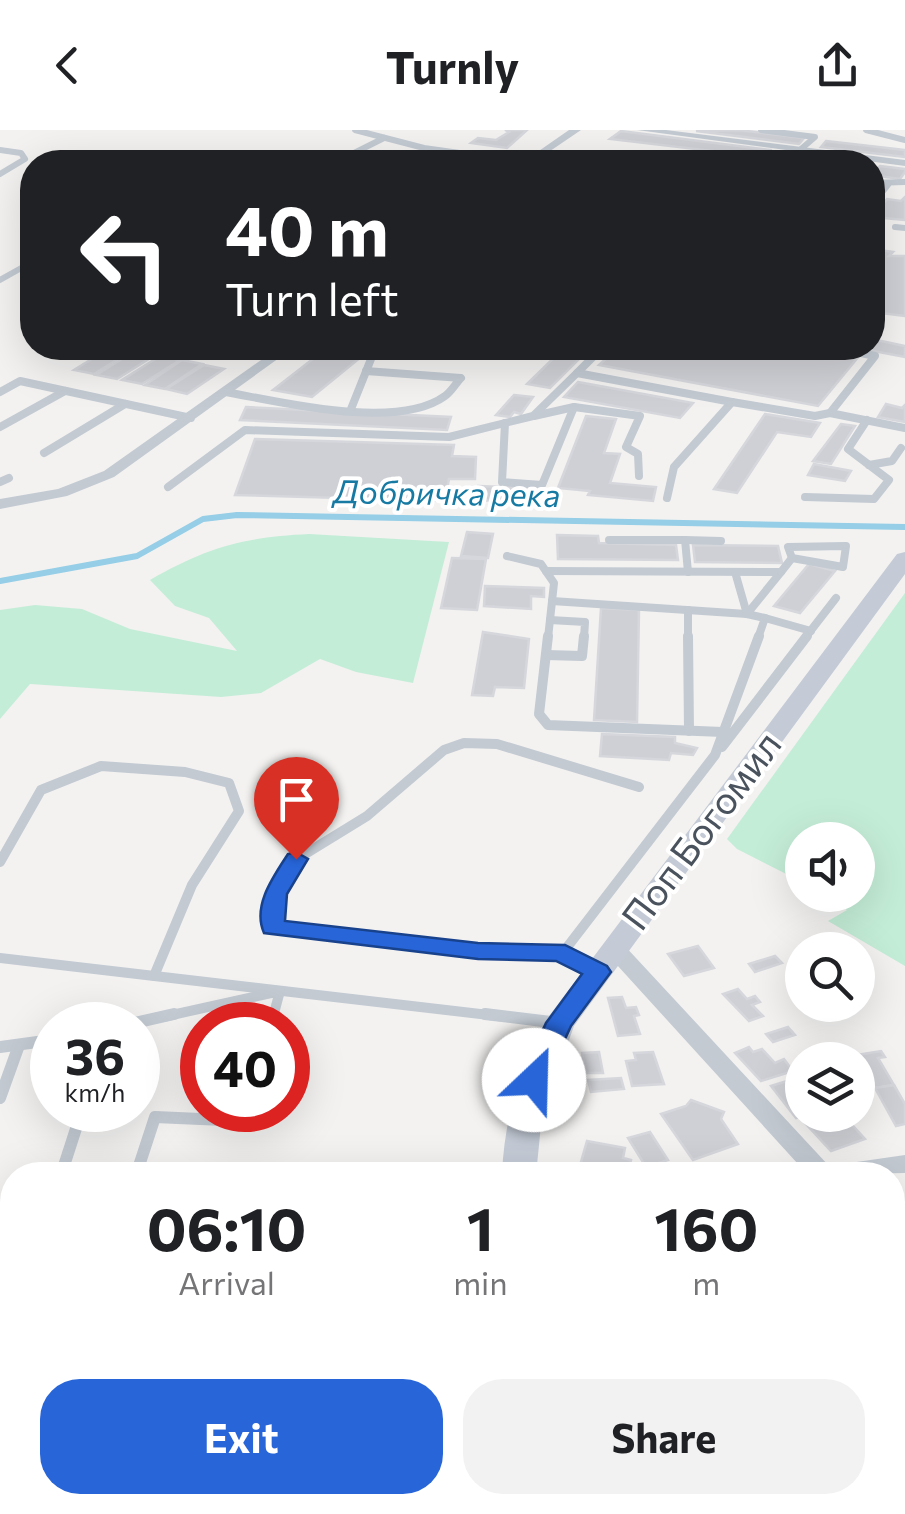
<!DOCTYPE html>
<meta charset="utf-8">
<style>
body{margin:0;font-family:Commissioner,sans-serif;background:#f2f2f2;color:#202124;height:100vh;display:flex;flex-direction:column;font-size:38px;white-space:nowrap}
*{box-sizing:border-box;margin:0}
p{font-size:32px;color:#757577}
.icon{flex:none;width:55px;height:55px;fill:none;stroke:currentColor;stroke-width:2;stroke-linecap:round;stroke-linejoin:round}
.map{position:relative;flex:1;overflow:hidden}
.details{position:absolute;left:0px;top:1032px;width:905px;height:352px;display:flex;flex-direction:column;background:#fff;border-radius:40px 40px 0 0;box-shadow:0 10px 40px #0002}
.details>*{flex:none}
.top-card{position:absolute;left:20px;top:20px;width:865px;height:210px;border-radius:40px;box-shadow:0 10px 40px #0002;background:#202124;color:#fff;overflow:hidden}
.controls{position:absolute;left:785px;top:692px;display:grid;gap:20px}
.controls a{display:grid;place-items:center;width:90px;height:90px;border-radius:50%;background:#fff;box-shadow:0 10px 40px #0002;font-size:50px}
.speed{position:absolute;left:30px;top:872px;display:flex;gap:20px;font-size:50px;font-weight:700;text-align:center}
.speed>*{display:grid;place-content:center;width:130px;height:130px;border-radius:50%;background:#fff;box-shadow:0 10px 40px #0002;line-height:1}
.speed small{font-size:25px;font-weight:400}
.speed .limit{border:15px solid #d22;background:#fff;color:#111}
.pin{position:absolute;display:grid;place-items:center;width:85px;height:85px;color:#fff;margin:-102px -42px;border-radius:50% 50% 50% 0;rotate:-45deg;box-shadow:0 0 10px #0007}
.pin .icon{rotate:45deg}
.me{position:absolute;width:110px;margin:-55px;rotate:24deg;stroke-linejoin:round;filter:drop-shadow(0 0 8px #0008)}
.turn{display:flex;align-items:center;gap:35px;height:210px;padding:0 40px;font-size:45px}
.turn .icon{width:130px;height:130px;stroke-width:2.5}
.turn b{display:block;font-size:70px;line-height:85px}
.eta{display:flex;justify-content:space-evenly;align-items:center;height:170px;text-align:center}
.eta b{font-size:60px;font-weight:700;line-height:70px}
.action{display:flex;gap:20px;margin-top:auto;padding:20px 40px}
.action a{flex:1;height:115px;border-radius:40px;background:#2765d8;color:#fff;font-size:40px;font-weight:700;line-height:115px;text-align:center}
.action a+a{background:#f2f2f2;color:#202124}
header{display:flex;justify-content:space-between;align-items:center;height:130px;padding:0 40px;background:#fff;font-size:45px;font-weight:700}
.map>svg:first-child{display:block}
</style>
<header><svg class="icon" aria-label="back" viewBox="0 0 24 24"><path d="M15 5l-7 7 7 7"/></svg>Turnly<svg class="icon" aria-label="share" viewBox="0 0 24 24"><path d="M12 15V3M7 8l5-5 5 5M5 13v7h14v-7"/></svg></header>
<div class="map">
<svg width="905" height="1384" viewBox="0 0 905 1384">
<rect width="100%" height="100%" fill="#f3f2f1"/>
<g fill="#c4edd7">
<path d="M309,404L449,412L413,553L356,542L320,529L261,563L221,567L30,554L0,589V480L35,475L82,479L130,499L237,521L209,488L175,476L150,450C207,417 245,407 309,404Z"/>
<polygon points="905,463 905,836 828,791 847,780 823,765 858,765 858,710 802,710 802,752 737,719 727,709"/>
</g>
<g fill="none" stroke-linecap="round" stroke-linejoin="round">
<polyline stroke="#95cee6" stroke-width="6" points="0,451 137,426 203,389 237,385 905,397"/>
</g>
<g fill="#cfd0d5" stroke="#d6d7dc" stroke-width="2.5">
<polygon points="527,0 507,18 471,13 478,8 496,10 509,2 505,0"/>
<polygon points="739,0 804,8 799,14 696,1"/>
<polygon points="621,1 770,20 763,27 610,9"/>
<polygon points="826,11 905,20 905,27 821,17"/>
<polygon points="610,25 669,32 600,32"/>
<polygon points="880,36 905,39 905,42 900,49 872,45"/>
<polygon points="905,67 905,90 872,87 887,69 901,71"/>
<polygon points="872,119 893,122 889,126 905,126 905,186 872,182"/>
<polygon points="872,209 905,216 905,227 858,218 872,218"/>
<polygon points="110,218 132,220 94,244 74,240"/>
<polygon points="327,218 372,218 312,267 273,260"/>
<polygon points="564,218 590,218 550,258 527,254"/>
<polygon points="618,218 817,218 860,225 818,276 599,235"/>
<polygon points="135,221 155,225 117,249 96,245"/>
<polygon points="160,226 180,230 142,254 122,250"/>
<polygon points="182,230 202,234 165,259 145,255"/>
<polygon points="204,235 224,239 187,264 166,259"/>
<polygon points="578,252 693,273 680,288 564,267"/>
<polygon points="514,265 533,267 521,284 514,282 510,287 496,285"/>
<polygon points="886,274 902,278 905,275 905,292 878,287"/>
<polygon points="246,277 451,287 447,300 240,290"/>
<polygon points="765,284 820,293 811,307 777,302 737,363 714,359"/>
<polygon points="586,286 616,289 604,323 620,324 610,353 656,357 653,371 588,365 590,361 558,358"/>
<polygon points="841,294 855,296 831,334 813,331"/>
<polygon points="255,309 454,315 452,326 476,327 475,349 449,349 445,371 235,365"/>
<polygon points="814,334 851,341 845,351 808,345"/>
<polygon points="478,356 528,358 526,372 476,370"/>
<polygon points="467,402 493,404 488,428 461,426"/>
<polygon points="557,405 598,406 599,413 676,415 678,430 558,429"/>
<polygon points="693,415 778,416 782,433 695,432"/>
<polygon points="452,428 486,429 477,480 441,478"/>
<polygon points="809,434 835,441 800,483 774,476"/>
<polygon points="485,456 544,458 544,467 531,466 531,479 484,476"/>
<polygon points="601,478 639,480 637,592 594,590"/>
<polygon points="483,502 529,509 524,558 495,557 493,566 472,565"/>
<polygon points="602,604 675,607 675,613 697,618 693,625 671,623 669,630 600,626"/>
<polygon points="698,816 714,838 684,846 668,824"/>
<polygon points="775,826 782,833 755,842 749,834"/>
<polygon points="738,859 747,869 755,866 760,872 752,875 763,886 749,891 723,864"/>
<polygon points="622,867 626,878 636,877 639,885 634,886 640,904 618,906 608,868"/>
<polygon points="788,897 795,905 773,912 766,904"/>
<polygon points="749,917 753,922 762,919 775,933 784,929 793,941 761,951 735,923"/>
<polygon points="881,921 885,927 878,928 894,955 875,958 857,925"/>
<polygon points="599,922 603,943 586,943 582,923"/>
<polygon points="653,922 664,954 632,956 626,931 636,930 634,923"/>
<polygon points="621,948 624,959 591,962 588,950"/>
<polygon points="787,951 790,955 799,952 802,957 802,985 808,985 796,988 771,956"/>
<polygon points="894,955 905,974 905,994 896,996 875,958"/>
<polygon points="691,970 724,982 721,989 738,1014 693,1030 661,984 686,976"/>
<polygon points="825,985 843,985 865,1009 831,1021 805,993"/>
<polygon points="650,1002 668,1030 646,1037 628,1008"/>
<polygon points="587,1011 625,1018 623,1028 631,1030 628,1045 579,1039"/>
<polygon points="892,1119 900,1128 905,1128 905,1148 892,1149"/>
<polygon points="905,1258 905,1291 901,1292 892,1275 892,1261"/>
</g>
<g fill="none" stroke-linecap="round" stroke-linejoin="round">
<g stroke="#c3cad2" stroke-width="6">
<polyline points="355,0 424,18 525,32"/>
<polyline points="761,0 815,7 786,32"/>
<polyline points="866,0 905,10"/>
<polyline points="0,20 21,23 25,29 0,44"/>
<polyline points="349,28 430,27 435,32"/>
<polyline points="336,32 384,8"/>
<polyline points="691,32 698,32"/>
<polyline points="872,53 905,52"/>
<polyline points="872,75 888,55"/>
<polyline points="895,97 905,98"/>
<polyline points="0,150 32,132"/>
<polyline points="838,218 848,220"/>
</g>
<g stroke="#c3cad2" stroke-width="8">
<polyline points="602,218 577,243 732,272"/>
<polyline points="838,218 875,226 830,283 905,298"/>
<polyline points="0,262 20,251 191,288"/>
<path d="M226,262C281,272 397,301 445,266C451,262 456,253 461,248L366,241"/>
<polyline points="351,279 371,229"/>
<polyline points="534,286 574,277"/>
<polyline points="505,293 502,352 542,355 574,277 640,286 626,317 638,324 639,346"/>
<polyline points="0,297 65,261"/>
<polyline points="44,323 125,274"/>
<polyline points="869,335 892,331 901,318"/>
<polyline points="0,352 9,348"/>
<polyline points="168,357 245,300 449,307 533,286 577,243"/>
<polyline points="805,367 874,369 889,350 848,319 867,290"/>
<polyline points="667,368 674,337 732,272 815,286 830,283"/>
<polyline points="609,410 685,410 688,442"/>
<polyline points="685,410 721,411"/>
<polygon points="846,416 843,437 792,428 788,417"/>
<polyline points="507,426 541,434 554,453 548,508"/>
<polyline points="546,441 781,442 747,484"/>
<polyline points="735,442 747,484"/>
<polyline points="781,442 792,428"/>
<polyline points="552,471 747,484 765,488 758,508"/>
<polyline points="688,480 688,508"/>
<polyline points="765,488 811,501"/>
<polyline points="550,490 585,492 584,508"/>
<polyline points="805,508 836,468"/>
</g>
<g stroke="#c3cad2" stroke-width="10">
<polyline points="548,506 539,584 548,595 723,602"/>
<polyline points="688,506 689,601"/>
<polyline points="546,525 582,526 584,506"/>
<polyline points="722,617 807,506"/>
<polyline points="0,732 41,660 101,636 185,642 229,653 239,681 192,755 154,846"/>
<polyline points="565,823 478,821 273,798 275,764 297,729 367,686 444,620 464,613 497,614 639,657"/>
<polyline points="0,828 506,887"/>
<polyline points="598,841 567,829 568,816 715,625 759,506"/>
<polyline points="163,887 280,861 273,887"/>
</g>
<g stroke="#c3cad2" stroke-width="12">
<polyline points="485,884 559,893"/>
<polyline points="126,895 174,884"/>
<polyline points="271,895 274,884"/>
<polyline points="0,917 52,910"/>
<polyline points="0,968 18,918"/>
<polyline points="61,1045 82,980"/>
<polyline points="136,1045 155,987 246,991 249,980"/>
<polyline points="0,1142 12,1143"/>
<polyline points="228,1384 231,1372"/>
</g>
<g fill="#c3cad2" fill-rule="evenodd">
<polygon points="569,0 581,0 534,32 523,32"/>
<polygon points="637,0 666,0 905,30 905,36"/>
<polygon points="278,218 293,218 114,347 67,366 0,379 0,369 58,359 104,341"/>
<polygon points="615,812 623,814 829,1036 905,1025 905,1043 808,1045 607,824 604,819 607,814"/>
</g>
<g fill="#c4cbd6" fill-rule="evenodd">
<path d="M905,422V444L574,896L542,985L536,1045H502C504,990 520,933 549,886L897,424Z"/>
<polygon points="607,1372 648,1372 653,1384 611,1384"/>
</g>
</g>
<path fill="#2765d8" stroke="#19428c" stroke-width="2.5" d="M296,722L308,729L287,764L285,791L478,813L565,815L607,836L611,842L571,896L543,957H524L520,950L546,893L582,844L556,831L478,829L264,803C252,776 273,747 288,724Z"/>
<g text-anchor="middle" stroke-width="8" stroke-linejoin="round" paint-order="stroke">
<g font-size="32" font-style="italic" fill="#177aa3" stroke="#fff">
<text transform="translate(447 364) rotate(1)" y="11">Добричка река</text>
</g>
<g font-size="38" fill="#4a535d" stroke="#fff">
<text transform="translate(702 701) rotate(-53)" y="13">Поп Богомил</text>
</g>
</g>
</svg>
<div class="controls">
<a><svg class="icon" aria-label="sound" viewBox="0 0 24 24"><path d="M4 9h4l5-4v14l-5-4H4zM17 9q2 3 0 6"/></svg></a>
<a><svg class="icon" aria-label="search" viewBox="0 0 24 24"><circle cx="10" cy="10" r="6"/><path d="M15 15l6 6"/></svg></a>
<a><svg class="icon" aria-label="layers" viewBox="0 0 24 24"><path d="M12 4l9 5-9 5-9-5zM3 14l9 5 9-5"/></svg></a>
</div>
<div class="speed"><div>36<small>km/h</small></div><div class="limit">40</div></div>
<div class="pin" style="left:296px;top:729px;background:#d93025"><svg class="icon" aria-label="arrive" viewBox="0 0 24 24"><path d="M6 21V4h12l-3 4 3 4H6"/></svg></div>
<svg class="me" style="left:534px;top:950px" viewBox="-20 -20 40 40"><circle r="19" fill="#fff"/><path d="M0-13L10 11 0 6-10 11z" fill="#2765d8"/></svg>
<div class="top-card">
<div class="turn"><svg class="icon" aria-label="left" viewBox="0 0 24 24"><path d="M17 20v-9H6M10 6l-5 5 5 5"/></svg><div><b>40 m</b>Turn left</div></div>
</div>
<section class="details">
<div class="eta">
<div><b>06:10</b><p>Arrival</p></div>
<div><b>1</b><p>min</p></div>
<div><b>160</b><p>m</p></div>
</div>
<div class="action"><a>Exit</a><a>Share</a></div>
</section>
</div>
